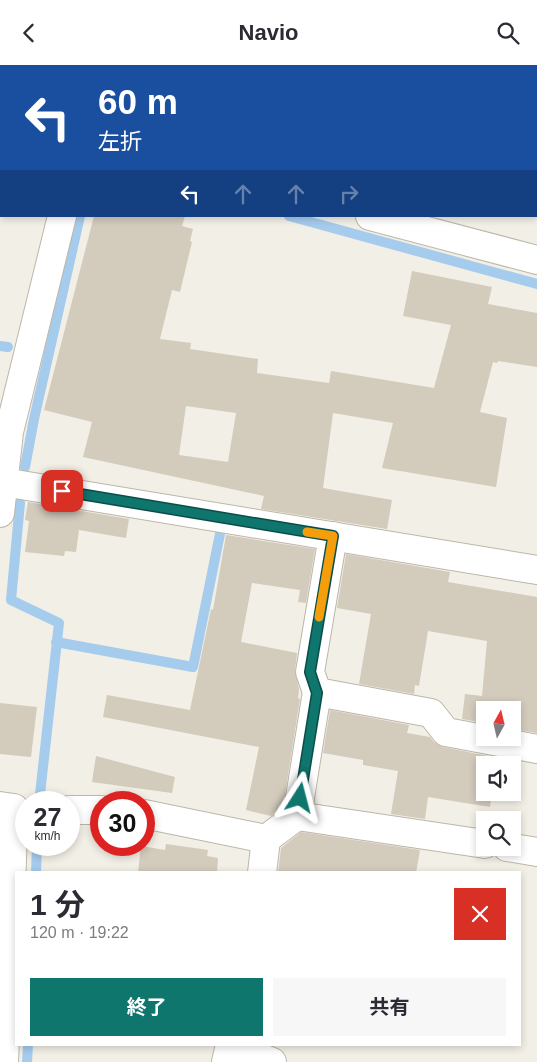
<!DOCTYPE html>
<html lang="ja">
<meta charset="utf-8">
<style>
body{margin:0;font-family:Arial,"Noto Sans JP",sans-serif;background:#f7f7f7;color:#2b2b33;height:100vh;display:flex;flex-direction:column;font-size:19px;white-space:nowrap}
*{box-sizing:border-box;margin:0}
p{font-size:16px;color:#7c7c81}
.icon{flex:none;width:28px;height:28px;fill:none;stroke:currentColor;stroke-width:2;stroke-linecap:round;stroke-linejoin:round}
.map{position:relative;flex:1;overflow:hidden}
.drawer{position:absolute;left:15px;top:806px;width:506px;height:175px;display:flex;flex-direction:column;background:#fff;border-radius:0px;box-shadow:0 2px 8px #0003}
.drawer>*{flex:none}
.top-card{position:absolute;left:0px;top:0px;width:538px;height:152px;box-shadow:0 2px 8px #0003;background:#1a4fa0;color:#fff;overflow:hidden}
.needle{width:32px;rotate:8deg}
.buttons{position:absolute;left:476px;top:636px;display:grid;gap:10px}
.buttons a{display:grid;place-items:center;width:45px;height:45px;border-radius:0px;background:#fff;box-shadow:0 2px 8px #0003;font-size:25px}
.speed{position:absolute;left:15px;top:726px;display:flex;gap:10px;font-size:25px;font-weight:700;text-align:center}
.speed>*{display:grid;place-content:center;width:65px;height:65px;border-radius:50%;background:#fff;box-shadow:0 2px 8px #0003;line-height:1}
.speed small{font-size:12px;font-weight:400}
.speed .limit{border:8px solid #d22;background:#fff;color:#111}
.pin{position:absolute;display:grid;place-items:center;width:42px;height:42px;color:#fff;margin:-21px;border-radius:10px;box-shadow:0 2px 8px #0006}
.me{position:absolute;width:55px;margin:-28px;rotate:9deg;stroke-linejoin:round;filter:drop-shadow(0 0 4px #0008)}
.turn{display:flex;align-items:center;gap:18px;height:105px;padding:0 15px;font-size:22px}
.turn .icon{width:65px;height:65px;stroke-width:2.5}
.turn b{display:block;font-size:35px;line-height:42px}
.lanes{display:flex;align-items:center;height:48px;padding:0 15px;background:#0003;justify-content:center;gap:25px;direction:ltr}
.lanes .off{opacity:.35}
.round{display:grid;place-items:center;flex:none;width:52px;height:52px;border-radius:0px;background:#f7f7f7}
.head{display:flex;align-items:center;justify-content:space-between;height:85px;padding:0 15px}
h1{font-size:30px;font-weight:700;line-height:38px}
.primary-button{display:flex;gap:10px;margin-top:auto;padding:10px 15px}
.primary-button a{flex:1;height:58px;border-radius:0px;background:#0f766e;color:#fff;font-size:20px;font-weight:700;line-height:58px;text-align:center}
.primary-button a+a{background:#f7f7f7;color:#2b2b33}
header{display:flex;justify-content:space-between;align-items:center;height:65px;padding:0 15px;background:#fff;font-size:22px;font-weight:700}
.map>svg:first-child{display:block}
</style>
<header><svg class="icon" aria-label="back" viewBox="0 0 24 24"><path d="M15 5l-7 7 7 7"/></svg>Navio<svg class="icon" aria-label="search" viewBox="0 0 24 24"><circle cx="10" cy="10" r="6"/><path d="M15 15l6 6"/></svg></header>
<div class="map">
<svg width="537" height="997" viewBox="0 0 537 997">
<rect width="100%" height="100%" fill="#f2efe6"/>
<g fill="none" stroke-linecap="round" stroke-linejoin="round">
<g stroke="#a5cbed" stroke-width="10">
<polyline points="107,1 107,0"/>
<polyline points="289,151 537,219"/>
<polyline points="0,281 8,282"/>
<polyline points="25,402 34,354 80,151"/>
<polyline points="20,438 11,535 59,558 39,738"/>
<polyline points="56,577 193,602 222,459"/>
<polyline points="36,808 37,780"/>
<polyline points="27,997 28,980"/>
</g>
</g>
<g fill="#d3cbbc" fill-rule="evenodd">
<path d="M94,151H185L182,161L193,164L190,176L192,177L180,227L172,225L160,274L191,278L190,284L258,294L257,308L329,318L331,306L434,323L451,260L403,251L412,206L492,222L488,239L537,248V302L498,296L497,298L493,297L480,347L507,353L496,422L382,403L393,358L333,348L323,423L392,435L387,464L261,444L264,431L83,392L92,357L44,345ZM186,341L236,348L228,397L179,390Z"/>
<polygon points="28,437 129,454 126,473 79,465 76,487 65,486 64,491 25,487 29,456 25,455"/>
<polygon points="226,470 315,484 306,538 298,537 300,525 252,518 241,577 297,588 295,605 299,624 298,633 300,634 283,742 271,751 246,745 259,682 103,652 107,630 190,645 211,544 213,545"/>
<polygon points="346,489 450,507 448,517 537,532 537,668 512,664 512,645 485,645 485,658 462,654 465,629 482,631 487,576 428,566 419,621 415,620 414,629 359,619 371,549 337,543"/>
<polygon points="0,638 37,642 31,692 0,689"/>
<polygon points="330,645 409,660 407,668 430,672 434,677 443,682 498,693 497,700 485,700 485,728 492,728 490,742 428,732 425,754 391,749 398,706 363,700 363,695 323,688"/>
<polygon points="96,691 175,712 172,728 92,717"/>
<polygon points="301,767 420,785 416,808 278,808 281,783"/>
<polygon points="166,779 208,785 207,791 218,793 217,808 138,808 141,781 165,785"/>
</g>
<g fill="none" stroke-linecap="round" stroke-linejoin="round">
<defs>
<g id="minor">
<polyline points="89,1 89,0"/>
<polyline points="0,66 1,66"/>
<polyline points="370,151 537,195"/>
<polyline points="3,417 537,505"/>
<polyline points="0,448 9,367 62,151"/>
<polyline points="317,627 310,607 333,471"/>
<polyline points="0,741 14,743 4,997"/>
<polyline points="69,745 101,745"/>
<polyline points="144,749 266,774 262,808"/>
<polyline points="297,751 317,627 431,648 446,667 537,684"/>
<polyline points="266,774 297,751 485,779"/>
<polyline points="507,782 537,787"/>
<polyline points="226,997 230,980 272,997"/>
</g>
</defs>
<use href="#minor" stroke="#bdb7a9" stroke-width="30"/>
<use href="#minor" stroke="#fff" stroke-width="28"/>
</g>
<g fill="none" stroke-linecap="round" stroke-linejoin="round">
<defs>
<polyline id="route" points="62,426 333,471 310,607 317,628 300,733"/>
</defs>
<use href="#route" stroke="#0a4d48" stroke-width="12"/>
<use href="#route" stroke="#0f766e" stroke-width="9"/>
<polyline stroke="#f59e0b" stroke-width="9" points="307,467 333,471 319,552"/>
</g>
</svg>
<div class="buttons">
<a><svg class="needle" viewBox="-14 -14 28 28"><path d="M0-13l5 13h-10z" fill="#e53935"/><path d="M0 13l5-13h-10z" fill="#7c7c81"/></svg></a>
<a><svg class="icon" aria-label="sound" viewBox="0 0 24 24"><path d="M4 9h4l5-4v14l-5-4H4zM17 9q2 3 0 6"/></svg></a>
<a><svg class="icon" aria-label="search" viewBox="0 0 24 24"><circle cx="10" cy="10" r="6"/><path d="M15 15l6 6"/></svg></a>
</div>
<div class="speed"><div>27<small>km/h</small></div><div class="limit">30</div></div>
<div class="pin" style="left:62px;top:426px;background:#d93025"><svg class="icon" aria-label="arrive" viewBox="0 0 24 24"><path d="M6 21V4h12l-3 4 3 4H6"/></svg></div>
<svg class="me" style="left:300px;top:733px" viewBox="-20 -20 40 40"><path d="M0-17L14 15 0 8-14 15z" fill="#0f766e" stroke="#fff" stroke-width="4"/></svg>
<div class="top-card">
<div class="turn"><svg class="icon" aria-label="left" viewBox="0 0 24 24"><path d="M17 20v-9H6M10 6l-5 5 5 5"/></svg><div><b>60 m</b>左折</div></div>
<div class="lanes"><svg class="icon" aria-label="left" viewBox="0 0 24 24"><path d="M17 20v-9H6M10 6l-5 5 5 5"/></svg><svg class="icon off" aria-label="ahead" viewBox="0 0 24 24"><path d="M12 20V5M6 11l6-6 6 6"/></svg><svg class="icon off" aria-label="ahead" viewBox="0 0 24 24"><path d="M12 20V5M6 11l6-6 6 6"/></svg><svg class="icon off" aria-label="right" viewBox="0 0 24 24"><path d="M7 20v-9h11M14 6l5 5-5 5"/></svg></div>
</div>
<section class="drawer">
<div class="head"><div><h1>1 分</h1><p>120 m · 19:22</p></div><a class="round" style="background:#d93025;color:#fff"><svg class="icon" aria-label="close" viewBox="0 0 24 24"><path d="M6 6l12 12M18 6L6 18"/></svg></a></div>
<div class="primary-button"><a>終了</a><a>共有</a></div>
</section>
</div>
